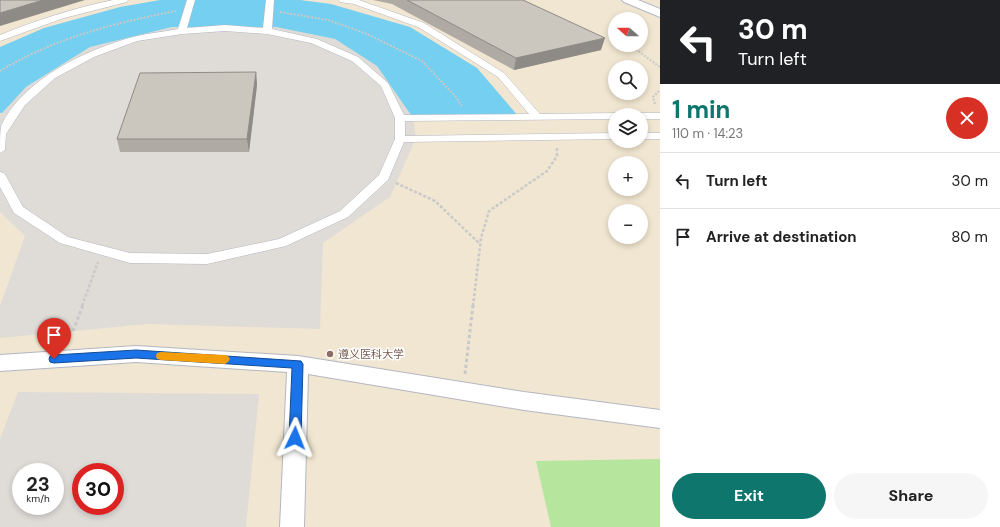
<!DOCTYPE html>
<meta charset="utf-8">
<style>
body{margin:0;font-family:"DM Sans","Noto Sans SC",sans-serif;background:#f6f6f6;color:#222;height:100vh;display:flex;flex-direction:column;font-size:15px;white-space:nowrap}
*{box-sizing:border-box;margin:0}
p{font-size:13px;color:#767676}
.icon{flex:none;width:22px;height:22px;fill:none;stroke:currentColor;stroke-width:2;stroke-linecap:round;stroke-linejoin:round}
.map{position:relative;flex:1;overflow:hidden}
.panel{display:flex;flex-direction:column;background:#fff;width:340px}
.panel>*{flex:none}
.top-card{background:#202124;color:#fff;overflow:hidden}
.needle{width:26px;rotate:291deg}
.controls{position:absolute;left:608px;top:12px;display:grid;gap:8px}
.controls a{display:grid;place-items:center;width:40px;height:40px;border-radius:50%;background:#fff;box-shadow:0 2px 6px #0003;font-size:20px}
.speed{position:absolute;left:12px;top:463px;display:flex;gap:8px;font-size:20px;font-weight:700;text-align:center}
.speed>*{display:grid;place-content:center;width:52px;height:52px;border-radius:50%;background:#fff;box-shadow:0 2px 6px #0003;line-height:1}
.speed small{font-size:10px;font-weight:400}
.speed .limit{border:6px solid #d22;background:#fff;color:#111}
.pin{position:absolute;display:grid;place-items:center;width:34px;height:34px;color:#fff;margin:-41px -17px;border-radius:50% 50% 50% 0;rotate:-45deg;box-shadow:0 0 4px #0007}
.pin .icon{rotate:45deg}
.me{position:absolute;width:44px;margin:-22px;rotate:2deg;stroke-linejoin:round;filter:drop-shadow(0 0 3px #0008)}
.turn{display:flex;align-items:center;gap:14px;height:84px;padding:0 12px;font-size:18px}
.turn .icon{width:52px;height:52px;stroke-width:2.5}
.turn b{display:block;font-size:28px;line-height:34px}
.round{display:grid;place-items:center;flex:none;width:42px;height:42px;border-radius:21px;background:#f6f6f6}
.overview{display:flex;align-items:center;justify-content:space-between;height:68px;padding:0 12px}
h1{font-size:24px;font-weight:700;line-height:30px;color:#0f766e}
.primary-button{display:flex;gap:8px;margin-top:auto;padding:8px 12px}
.primary-button a{flex:1;height:46px;border-radius:24px;background:#0f766e;color:#fff;font-size:16px;font-weight:700;line-height:46px;text-align:center}
.primary-button a+a{background:#f6f6f6;color:#222}
ul{padding:0;list-style:none}
li{display:flex;align-items:center;gap:12px;height:56px;padding:0 12px;border-top:1px solid #e0e0e0}
li div{flex:1}
li b{display:block;font-size:15px}
li em{font-style:normal}
main{display:flex;flex:1;min-height:0}
.map>svg:first-child{display:block}
</style>
<main>
<div class="map">
<svg width="660" height="527" viewBox="0 0 660 527">
<rect width="100%" height="100%" fill="#efe9e1"/>
<path fill="#f0e6d1" fill-rule="evenodd" d="M0,0H660V527H0ZM615,19H641V45H615ZM615,67H641V93H615ZM615,115H641V141H615ZM615,163H641V189H615ZM615,211H641V237H615ZM21,472H55V506H21ZM81,472H115V506H81Z"/>
<polygon fill="#b6e59e" points="660,459 660,527 551,527 536,461"/>
<g fill="#dfdcd8" fill-rule="evenodd">
<polygon points="182,0 276,27 335,39 377,66 413,118 416,138 390,197 323,243 320,329 147,324 0,338 0,306 25,236 0,212 0,115 26,87 90,47 172,27"/>
<path d="M18,392L259,394L246,527H0V439ZM21,472H55V506H21ZM81,472H115V506H81Z"/>
</g>
<polygon fill="#75cff0" points="160,0 300,0 331,4 410,27 477,68 519,117 413,118 377,66 335,39 276,27 172,27 90,47 26,87 2,113 0,113 0,47 44,28 120,7"/>
<g fill="none" stroke-linecap="round" stroke-linejoin="round">
<defs>
<g id="pedestrian">
<path d="M113,0H128L127,2L64,18L0,41V35C37,20 74,8 113,0Z"/>
<path d="M187,0H195L187,28L225,25L263,28L266,0H274L272,29L317,39L358,57L388,83L404,115L529,114L498,77L418,27L354,4L340,2L339,0H359L424,23L504,73L540,114L615,113L619,115H615V119L405,121V136L615,133V139L404,142L388,180L348,217L286,246L207,264L130,263L60,243L14,213L0,187V172L4,173L6,176L23,207L68,237L130,253L207,254L279,239L340,211L379,175L395,139V118L381,86L352,61L311,43L267,34L225,31L182,34L137,41L94,57L55,78L25,105L6,134L5,150L0,153C0,146 0,133 1,126C22,80 87,49 133,37C148,33 163,32 178,29Z"/>
<polygon points="641,113 660,113 660,119 641,119 641,115 637,115"/>
<rect x="641" y="133" width="19" height="6"/>
</g>
<g id="minor">
<polygon points="622,0 638,0 660,9 660,17 624,2"/>
<polygon points="136,346 298,356 524,392 660,410 660,428 524,410 308,374 304,527 280,527 287,372 136,362 0,371 0,355"/>
</g>
</defs>
<use href="#pedestrian" stroke="#b4b7c1" stroke-width="1"/>
<use href="#minor" stroke="#b4b7c1" stroke-width="2"/>
<g stroke="#c9c9c9" stroke-width="2" stroke-dasharray="2 1.5" stroke-linecap="butt">
<polyline points="280,12 328,20 367,34 422,61 455,96 462,106"/>
<polyline points="630,45 660,67"/>
<path d="M0,71C55,38 114,23 176,11"/>
<polyline points="655,104 653,97 660,90"/>
</g>
<g stroke="#c9c9c9" stroke-width="2.5" stroke-dasharray="3 2" stroke-linecap="butt">
<polyline points="396,183 435,201 480,244"/>
<polyline points="82,306 98,262"/>
<polyline points="473,306 481,238 489,211 547,171 557,156 557,147"/>
</g>
<g stroke="#c9c9c9" stroke-width="3" stroke-dasharray="3.5 2.5" stroke-linecap="butt">
<polyline points="73,331 83,305"/>
<polyline points="465,374 473,305"/>
</g>
<use href="#pedestrian" fill="#fff" fill-rule="evenodd"/>
<use href="#minor" fill="#fff" fill-rule="evenodd"/>
</g>
<g fill="#afaba4">
<polygon points="373,0 523,0 601,50 514,70 392,4"/>
<polygon points="256,72 257,85 249,152 120,152 117,139"/>
</g>
<g fill="#8e8b86">
<polygon points="43,0 85,0 0,26 0,13"/>
<polygon points="605,38 601,50 514,70 516,58"/>
<polygon points="256,72 257,85 249,152 247,139"/>
</g>
<g fill="#cbc7bf" stroke="#8e8b86">
<polygon points="0,0 43,0 0,13"/>
<polygon points="407,0 523,0 605,38 516,58"/>
<polygon points="256,72 247,139 117,139 140,73"/>
</g>
<polygon fill="#1a73e8" stroke="#114b97" points="136,350 301,361 303,364 301,438 299,442 295,443 291,442 289,438 292,368 136,358 54,363 50,362 49,359 50,356 54,355"/>
<polygon fill="#f59e0b" points="161,352 225,355 228,356 230,359 228,362 225,364 161,360 157,359 156,356 157,353"/>
<circle fill="#8d6e63" stroke="#fff" stroke-width="1.5" cx="330" cy="354" r="4"/>
<g text-anchor="middle" stroke-width="3" stroke-linejoin="round" paint-order="stroke">
<g font-size="11" fill="#785e54" stroke="#fff" text-anchor="start">
<text x="338" y="358">遵义医科大学</text>
</g>
</g>
</svg>
<div class="controls">
<a><svg class="needle" viewBox="-14 -14 28 28"><path d="M0-13l5 13h-10z" fill="#e53935"/><path d="M0 13l5-13h-10z" fill="#767676"/></svg></a>
<a><svg class="icon" aria-label="search" viewBox="0 0 24 24"><circle cx="10" cy="10" r="6"/><path d="M15 15l6 6"/></svg></a>
<a><svg class="icon" aria-label="layers" viewBox="0 0 24 24"><path d="M12 4l9 5-9 5-9-5zM3 14l9 5 9-5"/></svg></a>
<a>+</a>
<a>−</a>
</div>
<div class="speed"><div>23<small>km/h</small></div><div class="limit">30</div></div>
<div class="pin" style="left:54px;top:359px;background:#d93025"><svg class="icon" aria-label="arrive" viewBox="0 0 24 24"><path d="M6 21V4h12l-3 4 3 4H6"/></svg></div>
<svg class="me" style="left:295px;top:438px" viewBox="-20 -20 40 40"><path d="M0-17L14 15 0 8-14 15z" fill="#1a73e8" stroke="#fff" stroke-width="4"/></svg>
</div>
<section class="panel">
<div class="top-card">
<div class="turn"><svg class="icon" aria-label="left" viewBox="0 0 24 24"><path d="M17 20v-9H6M10 6l-5 5 5 5"/></svg><div><b>30 m</b>Turn left</div></div>
</div>
<div class="overview"><div><h1>1 min</h1><p>110 m · 14:23</p></div><a class="round" style="background:#d93025;color:#fff"><svg class="icon" aria-label="close" viewBox="0 0 24 24"><path d="M6 6l12 12M18 6L6 18"/></svg></a></div>
<ul>
<li><svg class="icon" aria-label="left" viewBox="0 0 24 24"><path d="M17 20v-9H6M10 6l-5 5 5 5"/></svg><div><b>Turn left</b></div><em>30 m</em></li>
<li><svg class="icon" aria-label="arrive" viewBox="0 0 24 24"><path d="M6 21V4h12l-3 4 3 4H6"/></svg><div><b>Arrive at destination</b></div><em>80 m</em></li>
</ul>
<div class="primary-button"><a>Exit</a><a>Share</a></div>
</section>
</main>
